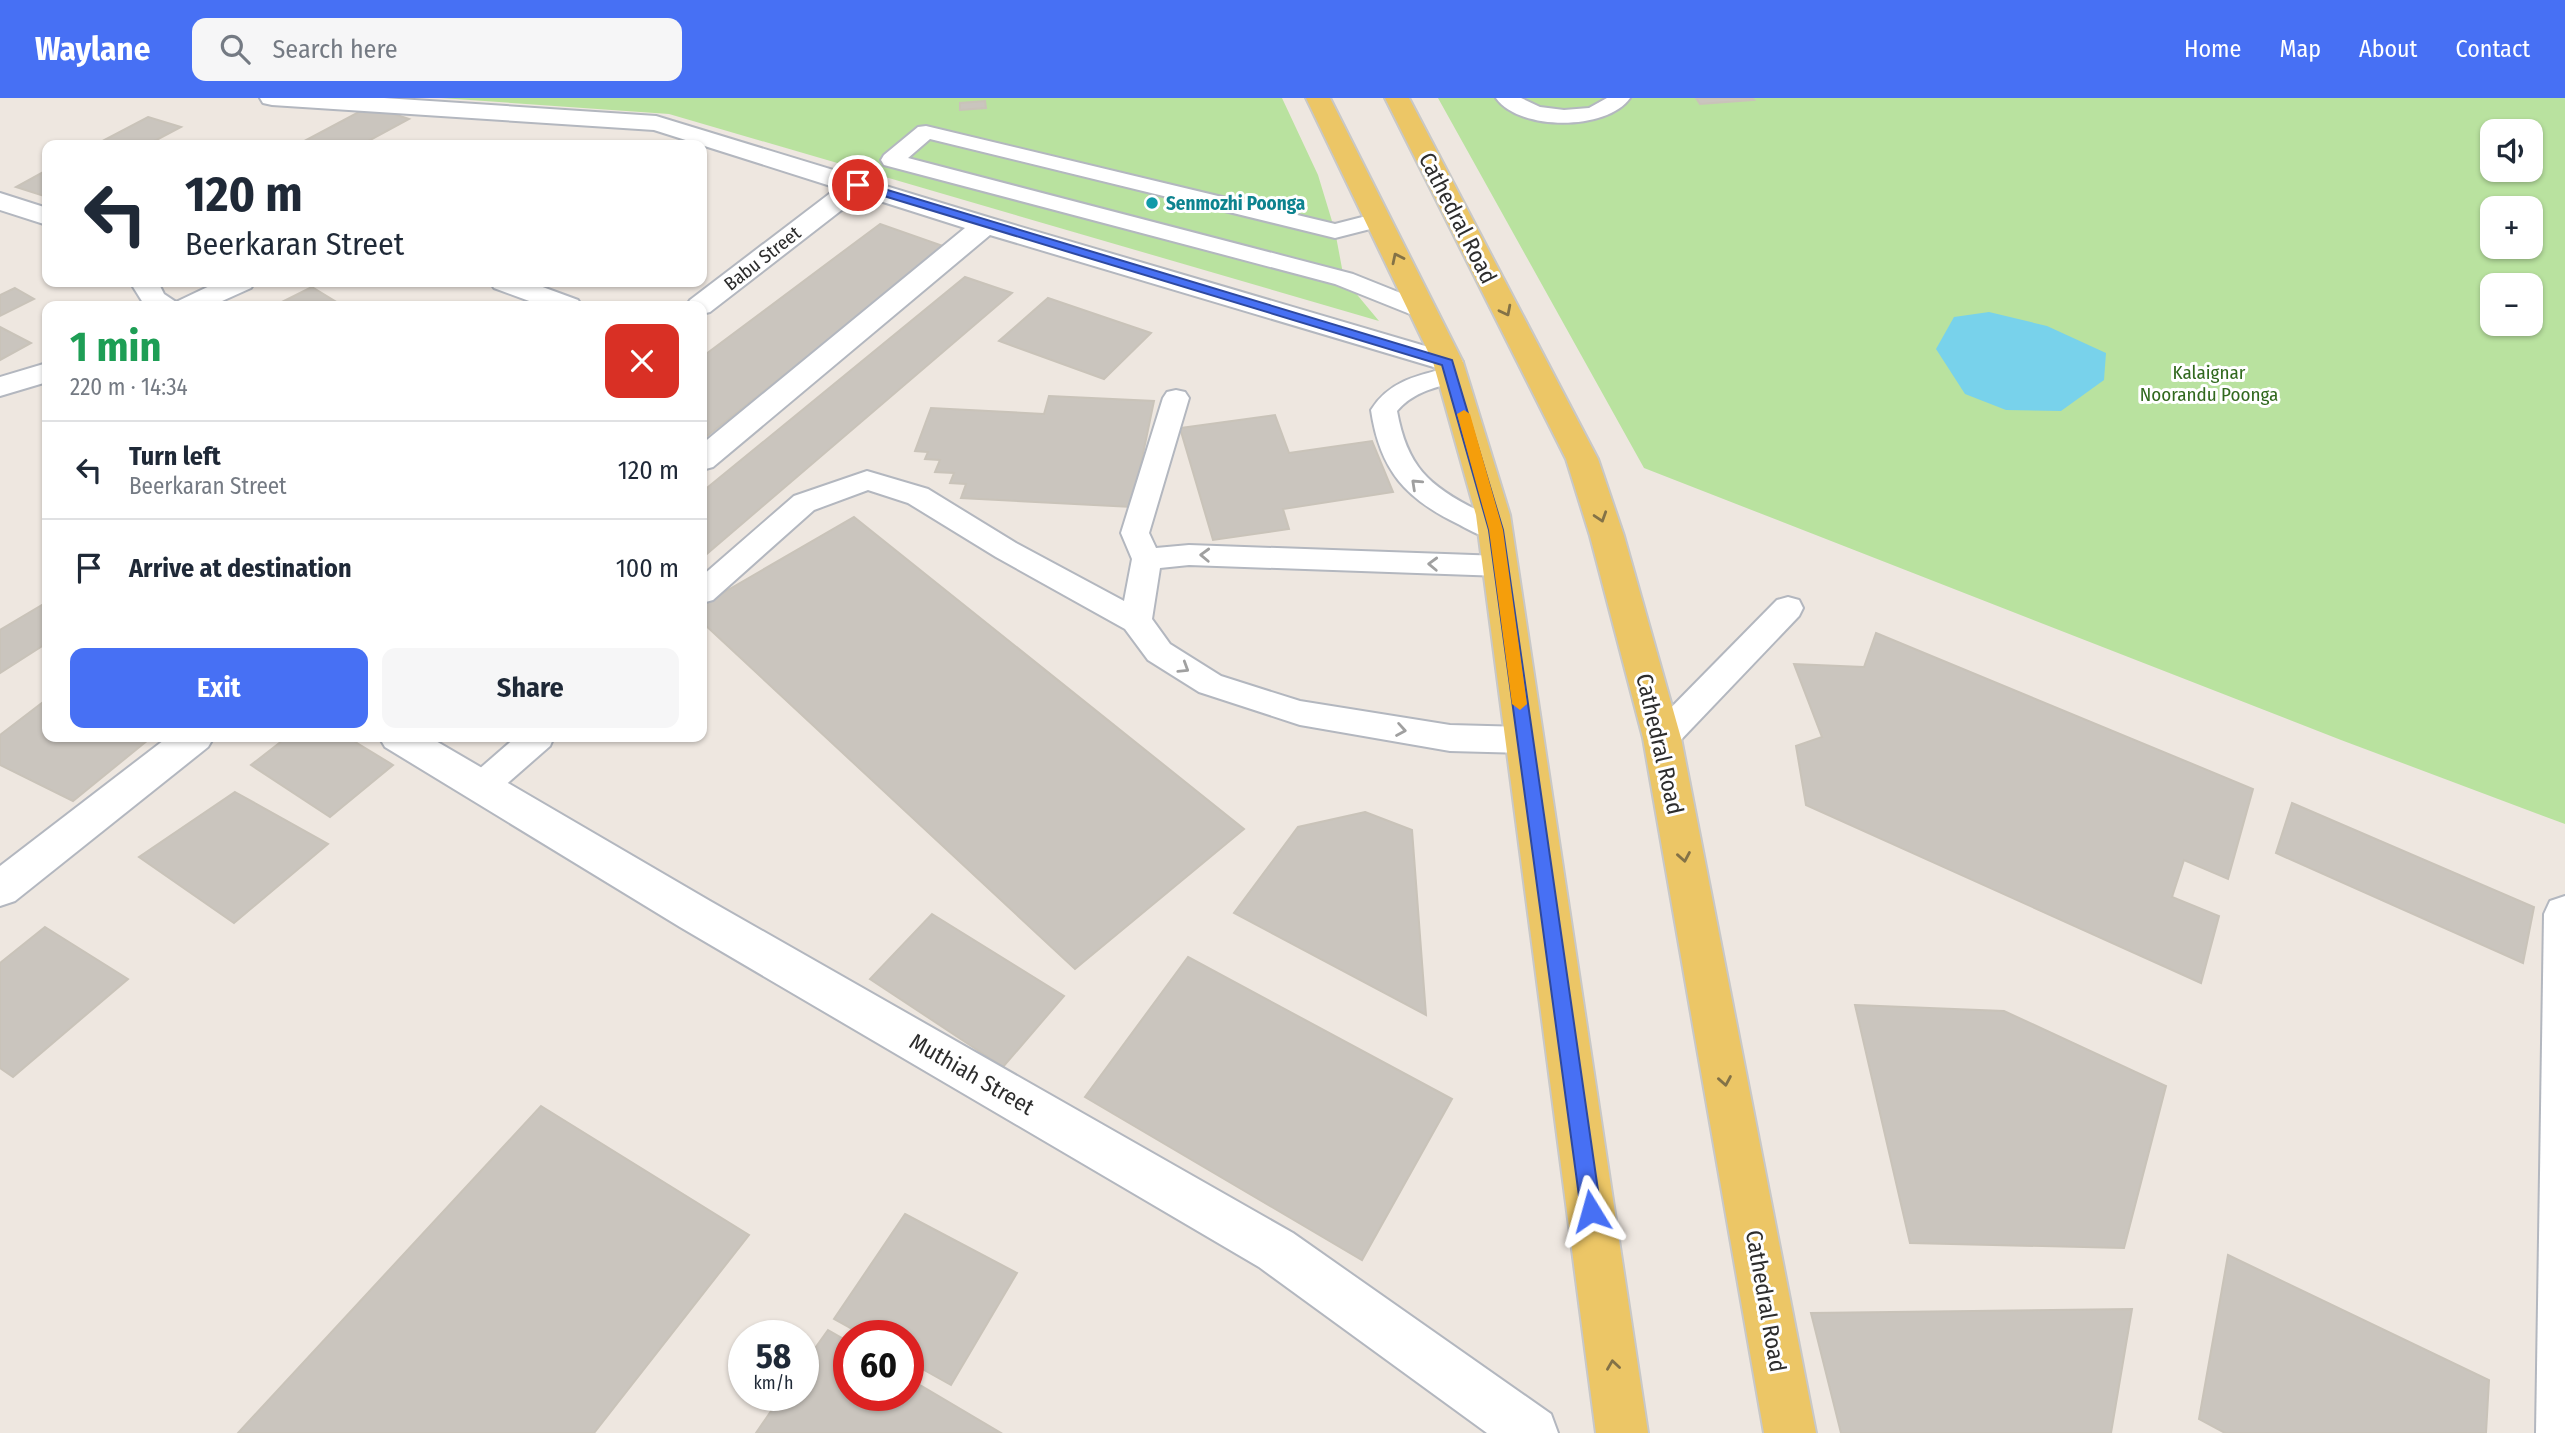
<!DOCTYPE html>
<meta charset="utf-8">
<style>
body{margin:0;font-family:"Fira Sans Condensed",sans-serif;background:#f6f6f7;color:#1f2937;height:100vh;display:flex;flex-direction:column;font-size:26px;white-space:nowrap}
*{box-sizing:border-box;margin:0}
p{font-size:23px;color:#747a83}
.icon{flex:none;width:38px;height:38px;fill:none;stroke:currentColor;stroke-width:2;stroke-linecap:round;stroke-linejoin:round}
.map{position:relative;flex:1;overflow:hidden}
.sheet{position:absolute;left:42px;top:203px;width:665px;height:441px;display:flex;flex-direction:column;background:#fff;border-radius:14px;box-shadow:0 2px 5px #0004}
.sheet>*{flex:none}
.banner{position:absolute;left:42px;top:42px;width:665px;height:147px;border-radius:14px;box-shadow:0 2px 5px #0004;background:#fff;color:#1f2937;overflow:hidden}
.buttons{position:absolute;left:2480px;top:21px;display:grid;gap:14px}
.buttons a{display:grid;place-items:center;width:63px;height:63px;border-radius:14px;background:#fff;box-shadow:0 2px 5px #0004;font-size:35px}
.speed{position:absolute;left:728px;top:1222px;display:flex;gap:14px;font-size:35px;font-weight:700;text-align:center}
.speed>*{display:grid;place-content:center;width:91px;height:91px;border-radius:50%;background:#fff;box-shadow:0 2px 5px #0004;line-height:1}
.speed small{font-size:18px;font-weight:400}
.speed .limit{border:10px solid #d22;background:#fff;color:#111}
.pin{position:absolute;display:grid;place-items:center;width:60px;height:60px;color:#fff;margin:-30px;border:4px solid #fff;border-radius:50%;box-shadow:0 2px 7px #0007}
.me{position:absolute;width:77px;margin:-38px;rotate:352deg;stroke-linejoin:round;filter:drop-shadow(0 0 5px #0008)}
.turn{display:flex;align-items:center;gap:24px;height:147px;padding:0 28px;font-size:32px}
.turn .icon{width:91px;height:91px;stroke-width:2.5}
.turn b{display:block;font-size:49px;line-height:60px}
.round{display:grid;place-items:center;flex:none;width:74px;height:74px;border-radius:14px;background:#f6f6f7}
.summary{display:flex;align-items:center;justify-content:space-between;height:119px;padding:0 28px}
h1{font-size:42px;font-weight:700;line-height:52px;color:#1e9e55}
.action{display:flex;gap:14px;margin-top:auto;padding:14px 28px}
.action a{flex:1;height:80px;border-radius:14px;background:#4770f4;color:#fff;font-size:28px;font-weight:700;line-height:80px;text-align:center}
.action a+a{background:#f6f6f7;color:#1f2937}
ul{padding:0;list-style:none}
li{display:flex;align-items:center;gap:21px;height:98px;padding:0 28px;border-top:2px solid #e0e1e3}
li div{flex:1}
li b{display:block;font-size:26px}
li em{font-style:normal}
header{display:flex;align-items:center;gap:42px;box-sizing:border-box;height:98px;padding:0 35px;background:#4770f4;color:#fff}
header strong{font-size:33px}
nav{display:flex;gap:38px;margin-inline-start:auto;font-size:24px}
.search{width:490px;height:63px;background:#f6f6f7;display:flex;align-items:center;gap:18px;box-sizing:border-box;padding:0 24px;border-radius:14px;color:#747a83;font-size:26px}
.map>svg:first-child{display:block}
</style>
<header>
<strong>Waylane</strong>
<div class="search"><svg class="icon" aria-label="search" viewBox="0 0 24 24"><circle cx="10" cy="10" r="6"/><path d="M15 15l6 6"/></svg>Search here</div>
<nav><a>Home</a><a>Map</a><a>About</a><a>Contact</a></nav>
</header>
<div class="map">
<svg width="2565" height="1335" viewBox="0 0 2565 1335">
<rect width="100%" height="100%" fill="#eee7e0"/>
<g fill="#b9e29f" fill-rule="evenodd">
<polygon points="441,0 1282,0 1318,77 1335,133 1344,181 1379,223 669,16"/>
<path d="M1438,0H2565V726L2341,642L1644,370ZM2492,33H2530V72H2492ZM2492,110H2530V149H2492ZM2492,187H2530V226H2492Z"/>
</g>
<polygon fill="#78d2eb" points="1989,214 2047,228 2106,255 2104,282 2061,313 2006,312 1965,296 1936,251 1954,219"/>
<g fill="#cac5be" stroke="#c9c3b9" stroke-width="2">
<polygon points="1696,0 1752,0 1754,2 1700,6"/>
<polygon points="985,3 986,10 960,12 960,5"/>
<polygon points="370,8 409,21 361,47 297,47"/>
<polygon points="148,19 181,29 147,47 95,47"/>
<polygon points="47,72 47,99 16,89"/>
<polygon points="880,126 946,149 702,342 702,259"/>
<polygon points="965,179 1012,195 702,460 702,394"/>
<polygon points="312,189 343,208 274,208"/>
<polygon points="15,190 34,201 0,218 0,197"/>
<polygon points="1048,200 1151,235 1104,281 999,243"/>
<polygon points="0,229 31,245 0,262"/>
<polygon points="1049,298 1154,303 1132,409 961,400 966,386 950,385 954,375 935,374 940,362 925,361 928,354 915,353 931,310 1044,316"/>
<polygon points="1275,317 1289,355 1372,343 1393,394 1283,411 1289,431 1213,442 1180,330"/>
<polygon points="854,419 1244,731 1075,871 702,524 702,507"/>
<polygon points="47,504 47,545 0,575 0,532"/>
<polygon points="1876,535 2253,691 2228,781 2184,762 2172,799 2219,818 2201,885 1806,707 1796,648 1822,639 1794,566 1864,569"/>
<polygon points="47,601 47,639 141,639 148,642 73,703 0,667 0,637"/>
<polygon points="287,639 347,639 393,667 330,719 251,667"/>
<polygon points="235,694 328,746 234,825 139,759"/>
<polygon points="2292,705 2534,809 2523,865 2276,755"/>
<polygon points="1365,714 1412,732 1426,917 1234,815 1298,729"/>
<polygon points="932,816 1064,898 1003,969 870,881"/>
<polygon points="45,829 128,881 13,979 0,970 0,865"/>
<polygon points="1188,859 1452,1001 1362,1162 1085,999"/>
<polygon points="1855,907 2004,913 2166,988 2124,1150 1910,1145"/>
<polygon points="541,1008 749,1137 594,1335 238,1335"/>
<polygon points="905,1116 1017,1175 951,1287 908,1263 908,1237 863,1237 834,1221"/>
<polygon points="2228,1157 2489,1282 2486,1335 2225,1335 2199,1321"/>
<polygon points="2132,1211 2111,1335 1841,1335 1811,1215"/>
<polygon points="828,1232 849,1244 849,1297 908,1297 908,1280 1001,1335 756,1335 782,1297 803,1297 803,1267"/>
</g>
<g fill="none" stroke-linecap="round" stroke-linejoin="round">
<defs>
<g id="lane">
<path d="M1496,0H1521L1540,9L1564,12L1589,10L1607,0H1630C1607,33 1519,33 1496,0Z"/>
<polygon points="926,28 1335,126 1378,115 1386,117 1390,122 1386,127 1335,140 930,41 908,60 1353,176 1433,208 1436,213 1433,218 1424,220 1415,218 1335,186 884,67 881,62 884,57 918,29"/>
<path d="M1452,269L1461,271L1465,277L1461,283C1437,289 1414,293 1397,313C1407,368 1428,388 1479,413C1490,418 1504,421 1510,432L1506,439C1489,444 1475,435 1460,427C1406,401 1380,373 1371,312C1390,282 1419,277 1452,269Z"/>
<polygon points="1176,292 1185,294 1189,300 1149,435 1156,450 1189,447 1501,458 1511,461 1516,468 1511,475 1501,478 1189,467 1160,470 1152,521 1170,546 1221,578 1300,603 1450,627 1525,629 1537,633 1541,642 1537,651 1525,655 1450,653 1300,627 1199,594 1148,562 1125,531 996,459 908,405 868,392 814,412 713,502 702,505 702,478 794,398 867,373 928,391 1016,445 1124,503 1132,461 1121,435 1163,300 1167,294"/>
<polygon points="1788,499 1799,502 1803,510 1799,518 1674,649 1662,653 1650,649 1646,640 1650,631 1777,502"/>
<polygon points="516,639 554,639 550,648 494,697 482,701 470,697 465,688 470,679"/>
</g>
<g id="street">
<polygon points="260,0 384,0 656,18 994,121 1459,258 1463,264 1459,270 1448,273 1437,270 990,137 713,369 702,372 702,346 965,130 861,97 710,214 702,216 702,208 686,208 690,202 837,90 654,32 272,7 263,5"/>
<polygon points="0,95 47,110 47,127 0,112"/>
<polygon points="130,184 158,184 164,196 176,204 218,184 255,184 251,190 211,208 145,208"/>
<polygon points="490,184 529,184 578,202 582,208 543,208 494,190"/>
<polygon points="47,265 47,284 0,298 0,279"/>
<polygon points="168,639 214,639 208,649 15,803 0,808 0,768"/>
<polygon points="379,639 429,639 710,803 1293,1135 1551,1316 1558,1335 1487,1335 1259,1169 680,829 385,649"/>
<polygon points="2565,798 2565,1335 2536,1335 2544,816 2550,803"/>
</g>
<g id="primary">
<polygon points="1306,0 1330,0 1463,264 1510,417 1648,1335 1596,1335 1476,417 1433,264"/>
<polygon points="1385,0 1409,0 1598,361 1624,438 1681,640 1816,1335 1764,1335 1643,640 1590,438 1566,361"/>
</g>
</defs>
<use href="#lane" stroke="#b3b7bf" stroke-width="4"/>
<use href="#street" stroke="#b3b7bf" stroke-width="4"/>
<use href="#primary" stroke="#c8c8c8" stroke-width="4"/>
<use href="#lane" fill="#fff" fill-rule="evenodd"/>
<use href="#street" fill="#fff" fill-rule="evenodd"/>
<use href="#primary" fill="#ecc666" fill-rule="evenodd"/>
</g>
<defs><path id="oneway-chevron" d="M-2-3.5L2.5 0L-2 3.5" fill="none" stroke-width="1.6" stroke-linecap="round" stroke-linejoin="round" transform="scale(1.75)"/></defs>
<g stroke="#837247">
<use href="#oneway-chevron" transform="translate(1397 160) rotate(-116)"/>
<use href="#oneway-chevron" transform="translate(1506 213) rotate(63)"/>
<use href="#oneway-chevron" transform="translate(1601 419) rotate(72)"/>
<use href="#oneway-chevron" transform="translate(1684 759) rotate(80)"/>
<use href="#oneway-chevron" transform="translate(1725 983) rotate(80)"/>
<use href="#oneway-chevron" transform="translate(1613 1267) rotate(-98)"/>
</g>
<g stroke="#a0a0a0">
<use href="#oneway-chevron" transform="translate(1416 386) rotate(-137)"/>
<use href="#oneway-chevron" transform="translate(1205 457) rotate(-178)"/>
<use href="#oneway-chevron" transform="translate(1433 466) rotate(-178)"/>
<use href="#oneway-chevron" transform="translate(1184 570) rotate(32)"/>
<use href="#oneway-chevron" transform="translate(1401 632) rotate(10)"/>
</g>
<polygon fill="#4770f4" stroke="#2e499f" stroke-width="2" points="854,84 861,84 1452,262 1503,432 1601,1113 1598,1120 1591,1123 1584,1120 1581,1113 1489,432 1442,267 854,89"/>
<polygon fill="#f59e0b" points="1464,312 1470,316 1503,432 1527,606 1520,612 1512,606 1489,432 1457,316"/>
<circle fill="#0f9aa8" stroke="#fff" stroke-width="2.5" cx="1152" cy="105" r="7"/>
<g text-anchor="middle" stroke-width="6" stroke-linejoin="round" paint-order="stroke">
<g font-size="19" font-weight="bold" fill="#0d838f" stroke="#fff" text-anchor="start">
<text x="1166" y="112">Senmozhi Poonga</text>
</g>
<g font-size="19" fill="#2d2d2d" stroke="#fff">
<text transform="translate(762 160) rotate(-38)" y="7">Babu Street</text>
</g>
<g font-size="19" fill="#31691e" stroke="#fff">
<text x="2209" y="281">Kalaignar<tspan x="2209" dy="22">Noorandu Poonga</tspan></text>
</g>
<g font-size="23" fill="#2d2d2d" stroke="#fff">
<text transform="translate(1458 120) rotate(63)" y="8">Cathedral Road</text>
<text transform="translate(1660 646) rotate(77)" y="8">Cathedral Road</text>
<text transform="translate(972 976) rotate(30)" y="8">Muthiah Street</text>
<text transform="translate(1766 1203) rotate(80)" y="8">Cathedral Road</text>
</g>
</g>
</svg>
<div class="buttons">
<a><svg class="icon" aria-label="sound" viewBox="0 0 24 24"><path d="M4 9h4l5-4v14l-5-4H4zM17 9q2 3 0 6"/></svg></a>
<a>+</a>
<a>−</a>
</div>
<div class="speed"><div>58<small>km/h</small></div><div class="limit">60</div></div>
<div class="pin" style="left:858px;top:87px;background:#d93025"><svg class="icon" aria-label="arrive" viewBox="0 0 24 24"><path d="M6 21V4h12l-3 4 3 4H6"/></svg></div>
<svg class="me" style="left:1591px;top:1113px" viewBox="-20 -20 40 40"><path d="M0-17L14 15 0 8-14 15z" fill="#4770f4" stroke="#fff" stroke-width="4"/></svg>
<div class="banner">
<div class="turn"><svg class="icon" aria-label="left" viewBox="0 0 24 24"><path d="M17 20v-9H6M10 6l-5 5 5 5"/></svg><div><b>120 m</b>Beerkaran Street</div></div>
</div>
<section class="sheet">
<div class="summary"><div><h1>1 min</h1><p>220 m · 14:34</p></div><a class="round" style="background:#d93025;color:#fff"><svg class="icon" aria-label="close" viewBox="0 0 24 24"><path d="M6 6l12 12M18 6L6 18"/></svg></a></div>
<ul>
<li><svg class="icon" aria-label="left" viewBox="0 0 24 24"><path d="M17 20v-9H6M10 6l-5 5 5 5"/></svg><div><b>Turn left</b><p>Beerkaran Street</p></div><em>120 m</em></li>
<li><svg class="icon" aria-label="arrive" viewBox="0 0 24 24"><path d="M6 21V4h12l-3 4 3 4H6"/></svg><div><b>Arrive at destination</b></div><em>100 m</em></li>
</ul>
<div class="action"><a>Exit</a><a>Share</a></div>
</section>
</div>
